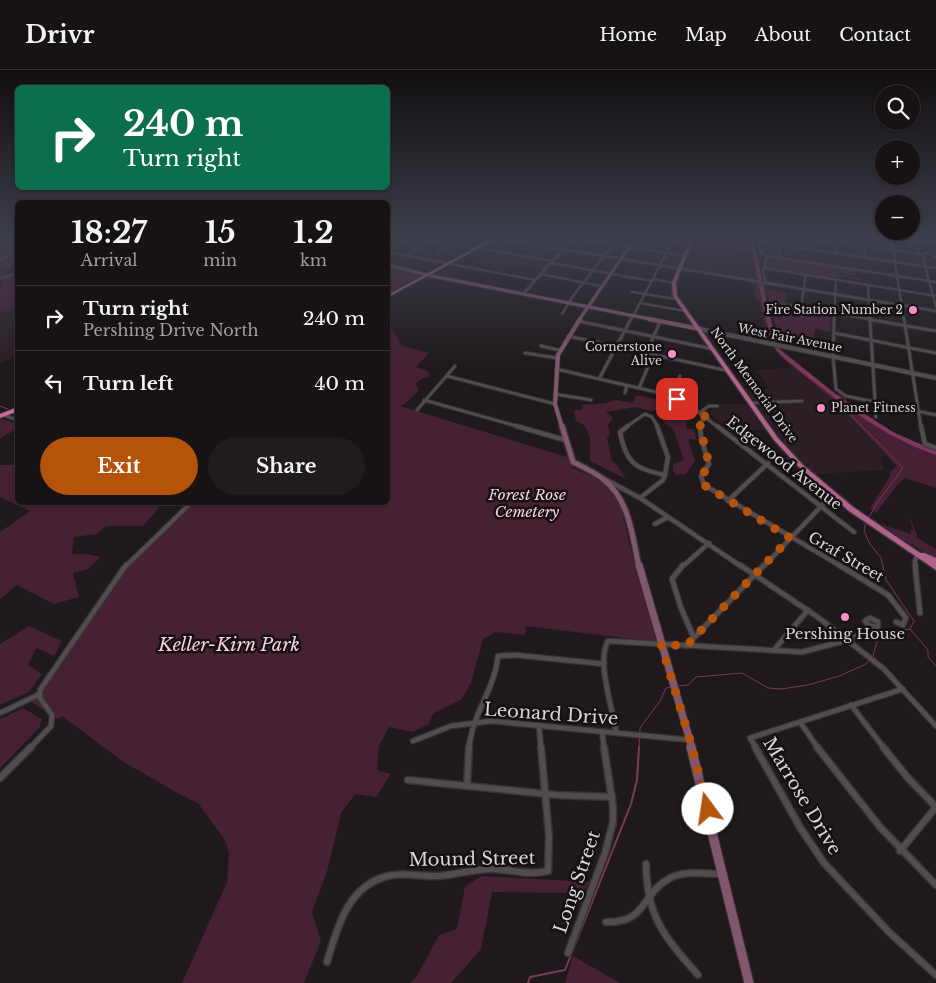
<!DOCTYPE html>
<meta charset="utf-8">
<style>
body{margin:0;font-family:"Libre Baskerville",serif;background:#201c1d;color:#f1f3f6;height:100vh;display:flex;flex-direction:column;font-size:19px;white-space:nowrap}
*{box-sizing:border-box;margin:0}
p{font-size:16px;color:#9e9ea0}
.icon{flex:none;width:28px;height:28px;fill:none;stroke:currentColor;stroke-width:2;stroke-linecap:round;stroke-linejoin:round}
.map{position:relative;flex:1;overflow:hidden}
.drawer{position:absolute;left:15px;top:130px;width:375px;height:305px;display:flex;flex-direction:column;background:#171314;border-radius:8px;box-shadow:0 1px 4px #0004,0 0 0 1px #363234}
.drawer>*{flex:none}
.hud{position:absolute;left:15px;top:15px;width:375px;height:105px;border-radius:8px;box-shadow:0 1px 4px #0004,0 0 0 1px #363234;background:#0b6e4f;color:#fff;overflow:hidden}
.controls{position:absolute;left:875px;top:15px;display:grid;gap:10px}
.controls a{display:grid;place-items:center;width:45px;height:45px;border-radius:50%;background:#171314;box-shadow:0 1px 4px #0004,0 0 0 1px #363234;font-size:25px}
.pin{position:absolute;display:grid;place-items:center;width:42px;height:42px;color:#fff;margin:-21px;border-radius:10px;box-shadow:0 2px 8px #0006}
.me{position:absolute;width:55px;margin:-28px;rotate:346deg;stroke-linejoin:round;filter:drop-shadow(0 0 4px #0008)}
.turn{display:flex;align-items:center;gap:18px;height:105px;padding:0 25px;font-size:22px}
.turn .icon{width:65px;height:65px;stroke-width:2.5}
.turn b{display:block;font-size:35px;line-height:42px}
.eta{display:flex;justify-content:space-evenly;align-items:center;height:85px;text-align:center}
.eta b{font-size:30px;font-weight:800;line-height:35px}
.button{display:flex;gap:10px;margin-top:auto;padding:10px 25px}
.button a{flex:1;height:58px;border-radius:30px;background:#b45309;color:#fff;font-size:20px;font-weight:800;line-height:58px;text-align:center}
.button a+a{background:#201c1d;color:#f1f3f6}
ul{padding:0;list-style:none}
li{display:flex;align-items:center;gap:15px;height:65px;padding:0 25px;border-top:1px solid #363234}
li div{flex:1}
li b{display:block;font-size:19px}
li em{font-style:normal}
header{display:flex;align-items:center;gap:30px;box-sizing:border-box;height:70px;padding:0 25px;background:#171314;border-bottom:1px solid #363234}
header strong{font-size:24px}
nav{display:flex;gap:28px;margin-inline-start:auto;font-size:18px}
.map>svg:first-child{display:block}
</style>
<header>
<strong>Drivr</strong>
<nav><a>Home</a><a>Map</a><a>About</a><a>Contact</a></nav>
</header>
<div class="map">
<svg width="936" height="913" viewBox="0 0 936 913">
<rect width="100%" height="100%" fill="#1f191b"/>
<g fill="#2b1f25">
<polygon points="694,175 749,181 754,209 685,199 684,198"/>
<polygon points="493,181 549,191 538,203 476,191"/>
<polygon points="17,231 17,285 0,294 0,239"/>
<polygon points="793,297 834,331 884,385 881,390 884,400 814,404 789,379 746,321 770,319 755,300"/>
<polygon points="713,334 747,334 765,360 730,360 709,343 715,337"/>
</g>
<g fill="#462033">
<polygon points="0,167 18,167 17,195 5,201 8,204 0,207"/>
<polygon points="696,167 753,167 763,212 756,209 749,175 749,181 694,175"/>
<path d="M769,187L858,201L859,202H855V206L839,203V205L861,208L863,211C853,210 843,204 835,209L766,198Z"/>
<polygon points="388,196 426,206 388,226"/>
<polygon points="17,203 17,237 8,242 4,241 16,234 0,243 0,217 3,216 0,211"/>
<polygon points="749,212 763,213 777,274 770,273 768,267 759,232 754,226 756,214 753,213 754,214 751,218 752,214"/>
<polygon points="766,219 787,223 785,234 831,243 830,262 815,259 814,270 793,267 792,270 789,270 787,276 780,274"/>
<polygon points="388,252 402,276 429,283 416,297 427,300 430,306 422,309 415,314 419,320 405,334 400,336 567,387 573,398 601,411 620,433 634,493 657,572 526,556 525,565 496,562 483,569 471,613 462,629 433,644 429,654 412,662 389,657 379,676 377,700 391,704 376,727 355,724 341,743 327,802 312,842 321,871 304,913 182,913 227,812 229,782 224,769 198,733 181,725 122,691 62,646 58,649 30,631 129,491 192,433 388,432"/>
<polygon points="772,276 778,277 836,324 845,326 847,332 896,364 936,380 936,418 905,408 898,414 876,443 870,438 890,406 890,402 897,396 834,331 781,287"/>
<path d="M636,325L668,332L675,330L696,342C689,347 686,349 686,358L694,360L697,370L688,369L695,391L686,404L676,405L673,400V394L684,390L673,359L662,351L667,340L650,341L636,337L606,342L613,348L608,355L610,364L607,368L612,391L618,396L626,409L590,391C590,376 593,356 576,351L574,340H581L583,335L605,333L616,330L633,333Z"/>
<polygon points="0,348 17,354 17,358 0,369"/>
<polygon points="0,395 17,395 18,432 147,432 160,437 143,456 106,456 97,464 74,467 72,484 88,484 100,487 88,499 73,503 79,527 54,534 17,515 0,529 0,462 30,441 0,427"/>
<polygon points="907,449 911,450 917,465 916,467 936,479 936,489 900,468 883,455 885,453 886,456 911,464 910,460 913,460 910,450"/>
<polygon points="29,556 62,571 54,586 36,578 28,595 42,604 29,622 0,635 0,574"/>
<polygon points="23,638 42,649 39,658 0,698 0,649"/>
<polygon points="482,806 590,812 583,823 492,822 481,879 451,913 410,913 417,906 439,865 457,859 465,816"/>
<polygon points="573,886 620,913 565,913"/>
</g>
<path fill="#7c375a" d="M750,167H753L773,260L779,279L833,322L871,349L879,356L936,381V385C890,369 852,342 814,312C801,302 788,292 776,280L772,272L762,232Z"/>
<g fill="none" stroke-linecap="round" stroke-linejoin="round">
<g stroke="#7c375a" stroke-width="1">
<polyline points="0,336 8,339"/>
<polyline points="846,336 845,339 903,398 877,433 868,449"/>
<polyline points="866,452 864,461 870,474 881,488 886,510 914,551 910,559 928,580 928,587 936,596"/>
<polyline points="873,586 879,564 910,559"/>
<polyline points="678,616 688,615 696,607 742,603 768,618 781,619 808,615 839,606 864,595 870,590"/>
<polyline points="639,678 640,658 660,631 666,618 672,617"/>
</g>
<polyline stroke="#7c375a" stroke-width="2" points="528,913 530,907 565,900 631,734 637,710 639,677"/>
<polygon fill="#7c375a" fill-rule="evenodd" points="866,345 868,346 896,364 893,366 891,365 864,348 864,346"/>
<defs>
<g id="minor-far4">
<polyline points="406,167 476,179"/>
<polyline points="567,167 686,186"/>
<polyline points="645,167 691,174"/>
<polyline points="864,167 866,187"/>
<polyline points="882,167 891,168"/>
<polyline points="478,178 552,191"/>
<polyline points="388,181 409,168"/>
<polyline points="388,182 535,210"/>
<polyline points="836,183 837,167"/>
<polyline points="436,184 450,175"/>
<polyline points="407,186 429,171"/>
<polyline points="767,186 761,183 759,172 936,198"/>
<polyline points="767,186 936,212"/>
<polyline points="778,187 783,167"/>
<polyline points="0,190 14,183"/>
<polyline points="551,193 652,211"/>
<polyline points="764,198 936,226"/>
<polyline points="540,204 602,216"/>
<polyline points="0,209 18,202"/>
<polyline points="653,209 674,213"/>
<polyline points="766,213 763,201 767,186"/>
<polyline points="868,215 870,250"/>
<polyline points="632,222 676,229"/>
<polyline points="640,233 685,241"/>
<polyline points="782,234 874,250"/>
<polyline points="801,237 806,205"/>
<polyline points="562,244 573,226 619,167"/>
<polyline points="631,250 675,167"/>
<polyline points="834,250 836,210"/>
<polyline points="904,250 893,180 922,184 936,237"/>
</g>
<g id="minor-far3">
<polyline points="834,249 833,287 836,319 846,326 936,345"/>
<polyline points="867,249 936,261"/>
<polyline points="870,249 876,347"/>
<polyline points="904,249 921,357"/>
<polyline points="578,251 713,279"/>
<polyline points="834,263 936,283"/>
<polyline points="568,266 729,301"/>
<polyline points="541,276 559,280"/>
<polyline points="525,283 557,288"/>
<polyline points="646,283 660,252"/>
<polyline points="556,299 660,323 687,334 718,357"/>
<polyline points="447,306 555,334"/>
<polyline points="599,309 631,249"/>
<polyline points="639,318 653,285"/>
<polyline points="625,323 627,315"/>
<polyline points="555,324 591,330"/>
<polyline points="672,327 680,306"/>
<polyline points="424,330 520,357"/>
<polyline points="751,333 802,331"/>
<polyline points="417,340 455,296"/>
<polyline points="700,342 709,336 717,336"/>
<polyline points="3,345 18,350"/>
<polyline points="626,357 645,344 652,347 658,357"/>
<polyline points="700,357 701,351 708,348"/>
</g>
<g id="minor-far2">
<polyline points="516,356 565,370"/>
<path d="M628,356L620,362C626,393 635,399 665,405"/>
<polyline points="657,356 668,387 665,405"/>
<polyline points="700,356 701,368 709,394 701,406 704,415 842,497"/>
<polyline points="717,356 854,462"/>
<polyline points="921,356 925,374 936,378"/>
<polyline points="605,409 640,428 742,497"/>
<polyline points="640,428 663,410 665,405"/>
<polyline points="728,431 768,393"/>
<polyline points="655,454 668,447"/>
<polyline points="125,497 192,432"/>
<polyline points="682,497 709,473"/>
<polyline points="763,497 833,424"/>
<polyline points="916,497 915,491 918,483"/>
</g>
<g id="minor-far1">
<polyline points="683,495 672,509 681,538 694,568"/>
<polyline points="740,495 819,548 884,599 936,656"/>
<polyline points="839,495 888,525 906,548 903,555 896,552"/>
<polyline points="915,495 920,543"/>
<polygon points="870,548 878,552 878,558 868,555 865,551"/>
<polyline points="686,576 764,495"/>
<polyline points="774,580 808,540"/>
<polyline points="851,635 884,678"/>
<polyline points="0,643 40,624"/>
<polyline points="800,652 818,678"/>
<polyline points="539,656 541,678"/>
<polyline points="602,661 604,678"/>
<path d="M616,662C613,638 596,592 608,571L802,582L852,569L870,557"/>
<polyline points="413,671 451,656 491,651 690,670"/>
<polyline points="30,678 51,656 52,645 40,628 40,620 126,495"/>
<path d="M469,678C472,644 495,619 498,586L515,585L604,594"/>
<polyline points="756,678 750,668 903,619"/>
</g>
<g id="minor">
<polyline points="755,677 801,759 824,793 889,862 936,905"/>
<polyline points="817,677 880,757 936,815"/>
<polyline points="883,677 908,708 936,737"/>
<polyline points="0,708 31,677"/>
<polyline points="408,710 557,725 612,727"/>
<polyline points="467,716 469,677"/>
<polyline points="900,781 936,737"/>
<path d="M646,794C647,848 664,866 698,905"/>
<path d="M606,852C648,853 641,823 670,808C685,800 705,804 721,804"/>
<polyline points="568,883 605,783 613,752 613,736 604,677"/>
<path d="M327,892C337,858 348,815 388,806C404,802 421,807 438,806C456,805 473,799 491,799C511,799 528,806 548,801L549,766L541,677"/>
</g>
<g id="tertiary-far1">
<polyline points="489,167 936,241"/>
<polyline points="805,167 893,180 890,167"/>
<polyline points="891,168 936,174"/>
<polyline points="523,224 574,167"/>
</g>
<polyline id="tertiary" points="700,259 936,308"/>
<g id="secondary-far4">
<polyline points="916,167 936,170"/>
<polyline points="388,195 432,206 655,250"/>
<polyline points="579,250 636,167"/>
</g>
<g id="secondary-far3">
<polyline points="649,249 700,259"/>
<polyline points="562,357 555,334 558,285 580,249"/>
</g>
<path id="secondary-far2" d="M562,356L573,392C583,397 594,402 603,409C630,430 632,466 639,497"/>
<polyline id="secondary-far1" points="639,495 692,678"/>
<polyline id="secondary" points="691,677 749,913"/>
<polygon id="primary" points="691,167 694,167 676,213 677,226 778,368 803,395 853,437 920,483 924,483 936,488 936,500 849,441 799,397 774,370 673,226 672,213"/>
<g id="trunk">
<polygon points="495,167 500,167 388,227 388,225"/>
<polygon points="18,337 18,341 0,348 0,344"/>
</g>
</defs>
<use href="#minor-far4" stroke="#363334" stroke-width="3"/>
<use href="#minor-far3" stroke="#363334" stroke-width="4.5"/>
<use href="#minor-far2" stroke="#363334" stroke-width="6"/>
<use href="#minor-far1" stroke="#363334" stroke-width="7"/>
<use href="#minor" stroke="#363334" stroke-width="9"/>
<use href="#tertiary-far1" stroke="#363334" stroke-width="4"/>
<use href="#tertiary" stroke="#363334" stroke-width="5.5"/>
<use href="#secondary-far4" stroke="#363334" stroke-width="4.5"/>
<use href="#secondary-far3" stroke="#363334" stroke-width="5.5"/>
<use href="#secondary-far2" stroke="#363334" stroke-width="8"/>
<use href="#secondary-far1" stroke="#363334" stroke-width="9"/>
<use href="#secondary" stroke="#363334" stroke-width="11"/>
<use href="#primary" stroke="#363334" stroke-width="3"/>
<use href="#trunk" stroke="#363334" stroke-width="2"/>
<use href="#minor-far4" stroke="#534c4f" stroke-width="2"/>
<use href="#minor-far3" stroke="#534c4f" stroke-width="2.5"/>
<use href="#minor-far2" stroke="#534c4f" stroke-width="4"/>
<use href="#minor-far1" stroke="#534c4f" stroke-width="4.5"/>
<use href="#minor" stroke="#534c4f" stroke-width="6"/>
<use href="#tertiary-far1" stroke="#534c4f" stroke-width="2.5"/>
<use href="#tertiary" stroke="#534c4f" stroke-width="4"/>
<use href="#secondary-far4" stroke="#82576d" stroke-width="3"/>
<use href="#secondary-far3" stroke="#82576d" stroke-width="4"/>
<use href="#secondary-far2" stroke="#82576d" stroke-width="5"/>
<use href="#secondary-far1" stroke="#82576d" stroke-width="7"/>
<use href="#secondary" stroke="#82576d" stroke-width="9"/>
<use href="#primary" fill="#b1628a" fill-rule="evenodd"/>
<use href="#trunk" fill="#d0699e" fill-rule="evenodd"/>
<polyline stroke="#bab6b8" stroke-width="1" stroke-dasharray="5 5" stroke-linecap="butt" points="888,167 936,187"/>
</g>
<linearGradient id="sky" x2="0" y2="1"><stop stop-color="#110e0f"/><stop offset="0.57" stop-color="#3c3e4a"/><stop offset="1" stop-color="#3c3e4a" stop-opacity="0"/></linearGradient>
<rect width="936" height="295" fill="url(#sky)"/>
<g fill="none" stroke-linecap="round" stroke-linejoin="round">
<polyline stroke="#b45309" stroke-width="9" stroke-dasharray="0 16.2" points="677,329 708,348 701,351 700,357 709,394 702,406 704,415 790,468 686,576 661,574 690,670 708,739"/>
</g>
<g fill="#fb8fc3" stroke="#151012" stroke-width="2">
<circle cx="913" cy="240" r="5"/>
<circle cx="672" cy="284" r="5"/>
<circle cx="821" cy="338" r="5"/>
<circle cx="845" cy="547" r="5"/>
</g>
<g text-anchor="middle" stroke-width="5" stroke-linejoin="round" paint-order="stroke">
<g font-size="12" fill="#d8d4d6" stroke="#151012" text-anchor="end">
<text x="903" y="244">Fire Station Number 2</text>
<text x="662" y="281">Cornerstone<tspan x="662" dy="14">Alive</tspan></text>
<text x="831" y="342" text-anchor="start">Planet Fitness</text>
</g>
<g font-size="12" fill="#d8d4d6" stroke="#151012">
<text transform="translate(790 268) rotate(11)" y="4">West Fair Avenue</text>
<text transform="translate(754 315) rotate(54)" y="4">North Memorial Drive</text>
</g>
<g font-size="15" fill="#d8d4d6" stroke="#151012">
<text transform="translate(784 393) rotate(38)" y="5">Edgewood Avenue</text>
<text transform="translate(846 487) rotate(30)" y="5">Graf Street</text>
</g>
<g font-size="15" font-style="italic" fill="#fbd0e2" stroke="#151012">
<text x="527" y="430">Forest Rose<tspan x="527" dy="17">Cemetery</tspan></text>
</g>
<g font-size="15" fill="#d8d4d6" stroke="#151012">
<text x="845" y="569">Pershing House</text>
</g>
<g font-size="18" font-style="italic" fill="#fbd0e2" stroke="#151012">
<text x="229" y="581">Keller-Kirn Park</text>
</g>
<g font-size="18" fill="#d8d4d6" stroke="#151012">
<text transform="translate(551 644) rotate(4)" y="6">Leonard Drive</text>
<text transform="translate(802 726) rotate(59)" y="6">Marrose Drive</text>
<text transform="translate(472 789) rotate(-1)" y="6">Mound Street</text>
<text transform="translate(577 812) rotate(-71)" y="6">Long Street</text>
</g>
</g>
</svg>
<div class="controls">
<a><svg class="icon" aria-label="search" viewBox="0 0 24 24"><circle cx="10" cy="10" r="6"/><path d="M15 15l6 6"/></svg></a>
<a>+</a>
<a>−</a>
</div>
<div class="pin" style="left:677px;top:329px;background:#d93025"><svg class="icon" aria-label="arrive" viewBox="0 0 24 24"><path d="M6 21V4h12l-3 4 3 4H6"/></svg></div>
<svg class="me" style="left:708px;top:739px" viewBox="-20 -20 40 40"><circle r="19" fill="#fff"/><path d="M0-13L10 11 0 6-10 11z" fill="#b45309"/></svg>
<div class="hud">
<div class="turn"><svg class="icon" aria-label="right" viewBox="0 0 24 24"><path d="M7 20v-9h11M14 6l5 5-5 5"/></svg><div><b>240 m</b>Turn right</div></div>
</div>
<section class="drawer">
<div class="eta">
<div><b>18:27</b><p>Arrival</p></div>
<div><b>15</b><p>min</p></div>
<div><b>1.2</b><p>km</p></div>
</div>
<ul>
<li><svg class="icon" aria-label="right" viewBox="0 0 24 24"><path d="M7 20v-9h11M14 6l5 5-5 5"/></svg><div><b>Turn right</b><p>Pershing Drive North</p></div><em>240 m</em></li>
<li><svg class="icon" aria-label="left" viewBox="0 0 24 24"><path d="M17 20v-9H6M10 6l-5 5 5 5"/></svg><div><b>Turn left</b></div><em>40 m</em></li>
</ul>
<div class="button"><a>Exit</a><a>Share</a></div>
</section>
</div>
